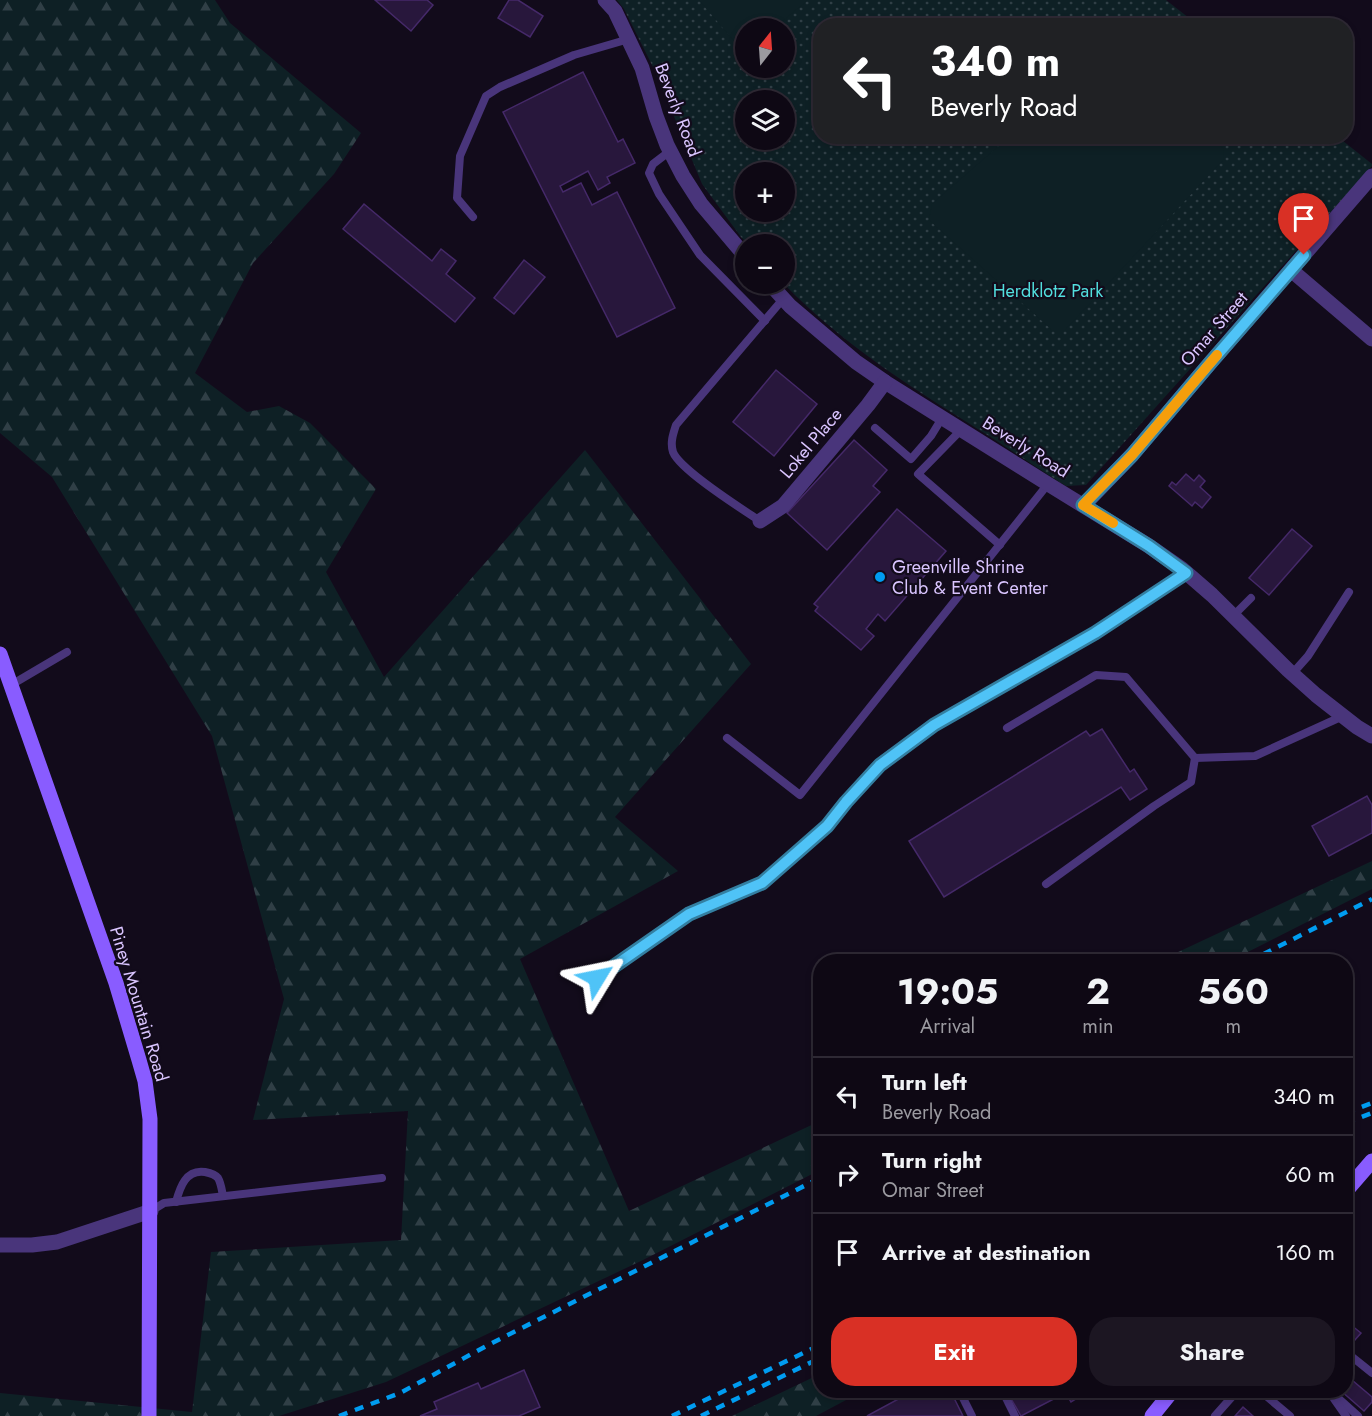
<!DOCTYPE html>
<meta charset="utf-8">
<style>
body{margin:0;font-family:Jost,sans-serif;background:#1c1622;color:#f1f3f6;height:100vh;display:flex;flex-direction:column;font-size:22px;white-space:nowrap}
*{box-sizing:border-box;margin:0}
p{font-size:20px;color:#9b9aa0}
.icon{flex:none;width:33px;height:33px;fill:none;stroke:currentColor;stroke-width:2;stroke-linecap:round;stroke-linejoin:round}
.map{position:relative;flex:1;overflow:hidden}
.side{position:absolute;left:813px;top:954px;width:540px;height:444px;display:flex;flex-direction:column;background:#0e0814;border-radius:24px;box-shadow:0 3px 9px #0003,0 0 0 2px #2e2934}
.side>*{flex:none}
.guide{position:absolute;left:813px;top:18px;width:540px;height:126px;border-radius:24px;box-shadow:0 3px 9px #0003,0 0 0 2px #2e2934;background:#202124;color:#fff;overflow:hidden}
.needle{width:39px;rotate:17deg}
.tools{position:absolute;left:735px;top:18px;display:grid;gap:12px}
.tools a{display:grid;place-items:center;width:60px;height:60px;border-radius:50%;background:#0e0814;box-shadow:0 3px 9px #0003,0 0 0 2px #2e2934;font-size:30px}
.pin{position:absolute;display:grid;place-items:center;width:51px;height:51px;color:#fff;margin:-62px -26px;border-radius:50% 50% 50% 0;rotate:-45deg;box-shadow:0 0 6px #0007}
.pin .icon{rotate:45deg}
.me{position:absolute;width:66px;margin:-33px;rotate:55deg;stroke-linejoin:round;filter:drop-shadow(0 0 4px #0008)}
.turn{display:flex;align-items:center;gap:21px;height:126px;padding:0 18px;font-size:27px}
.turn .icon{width:78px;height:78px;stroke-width:2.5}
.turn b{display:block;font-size:42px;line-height:51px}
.eta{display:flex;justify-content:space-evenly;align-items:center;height:102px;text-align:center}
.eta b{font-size:36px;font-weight:700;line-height:42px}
.cta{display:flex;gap:12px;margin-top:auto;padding:12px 18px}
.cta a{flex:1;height:69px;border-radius:24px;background:#d93025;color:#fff;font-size:24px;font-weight:700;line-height:69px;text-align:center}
.cta a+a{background:#1c1622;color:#f1f3f6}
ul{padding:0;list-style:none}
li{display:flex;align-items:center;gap:18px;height:78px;padding:0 18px;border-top:2px solid #2e2934}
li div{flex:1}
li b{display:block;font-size:22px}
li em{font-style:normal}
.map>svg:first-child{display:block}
</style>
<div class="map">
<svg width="1372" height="1416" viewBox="0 0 1372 1416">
<defs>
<pattern id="green-dots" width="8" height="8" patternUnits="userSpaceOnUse" patternTransform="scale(1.5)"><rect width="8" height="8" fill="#0e2025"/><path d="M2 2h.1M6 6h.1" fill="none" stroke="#303f46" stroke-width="1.8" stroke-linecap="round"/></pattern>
<pattern id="forest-firs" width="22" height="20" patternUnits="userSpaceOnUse" patternTransform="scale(1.5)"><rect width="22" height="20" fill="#0e2025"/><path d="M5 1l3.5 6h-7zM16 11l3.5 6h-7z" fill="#303f46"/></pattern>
</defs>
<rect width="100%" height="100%" fill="#120b1b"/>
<path fill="url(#green-dots)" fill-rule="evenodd" d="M617,0H1166L1198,25L820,26V136L1338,137L1372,164V166L1086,485L1066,486C1041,470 1015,453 989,436C917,391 844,346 784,284V244H748L741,237L702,184L656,73L624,9ZM746,28H784V68H746ZM746,100H784V140H746ZM746,172H784V212H746Z"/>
<g fill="url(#forest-firs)">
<polygon points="0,0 215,0 230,23 361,133 334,174 253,263 195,373 247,412 279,406 310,423 376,489 326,572 384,677 585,450 751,664 615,817 678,871 520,959 629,1211 820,1121 820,1170 643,1260 386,1382 279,1416 0,1416 0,1393 192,1412 211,1252 401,1240 408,1111 253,1120 284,999 212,736 52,477 0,433"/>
<polygon points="1372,861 1372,889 1230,961 1159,961"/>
<polygon points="820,1374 820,1390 863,1391 816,1416 732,1416"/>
</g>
<g fill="#0e2025">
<polygon points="699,0 808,0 774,28 746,28 745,52 744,53"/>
<polygon points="1009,137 1210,137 1223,148 1224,159 1065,330 1052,330 929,220 932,204"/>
</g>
<g fill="#28173c" stroke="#452969" stroke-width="1.5">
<polygon points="375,0 427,0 433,5 411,31"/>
<polygon points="509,0 518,0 543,16 530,37 498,18"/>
<polygon points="583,72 618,142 623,139 635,163 607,177 610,183 598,190 588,171 560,186 563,192 581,183 592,205 617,192 675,308 617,337 503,112"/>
<polygon points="364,204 432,261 441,249 456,261 446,274 475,298 455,322 343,229"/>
<polygon points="524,260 545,277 514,314 494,298"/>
<polygon points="776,370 817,404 774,456 733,422"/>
<polygon points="854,440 887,470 873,486 880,492 827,550 787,513"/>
<polygon points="1186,474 1194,481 1199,475 1205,481 1200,487 1211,497 1202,508 1195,502 1192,506 1169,486 1172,482 1176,485"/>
<polygon points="897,509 946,551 885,621 878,614 866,629 874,636 861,650 815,611 818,607 814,604"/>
<polygon points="1292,529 1312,546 1269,595 1249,578"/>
<polygon points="1102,729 1130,772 1134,769 1147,789 1130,800 1121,787 944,897 909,841 1086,731 1090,736"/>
<polygon points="1367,796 1372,805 1372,833 1329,856 1312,826"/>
<polygon points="1346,1321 1361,1333 1348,1348 1346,1346"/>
<polygon points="524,1370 540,1407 519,1416 420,1416 437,1409 434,1402 478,1383 481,1389"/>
<polygon points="1346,1375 1372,1397 1372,1402 1364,1411 1340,1390 1346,1390"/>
<polygon points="915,1390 950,1390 963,1416 867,1416"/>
<polygon points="1006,1390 1071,1390 1021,1416"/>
<polygon points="1075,1390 1079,1397 1071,1402 1067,1395"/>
<polygon points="1243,1407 1253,1416 1235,1416"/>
</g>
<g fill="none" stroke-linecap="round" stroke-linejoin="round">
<g stroke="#49357b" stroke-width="8">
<polyline points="670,151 653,164 649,173 659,194 700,255 765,321"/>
<polyline points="473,217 457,198 460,156 486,96 500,87 574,55 629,39"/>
<polyline points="875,428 911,459 931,436 942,418"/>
<polyline points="961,430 918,474 1000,545"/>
<path d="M760,521C742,509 680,470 673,452C670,443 673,434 676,425L783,299"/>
<polyline points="1233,616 1251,598"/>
<polyline points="1292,674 1308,656 1349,592"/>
<polyline points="11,685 67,652"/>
<polyline points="1007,728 1096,675 1126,677 1195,758 1255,756 1343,716"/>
<polyline points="727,738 800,795 1048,484"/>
<polyline points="1046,884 1154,806 1191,782 1195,758"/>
<polyline points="597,978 689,914 762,883 827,826 846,802 880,766 934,725 1095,633 1187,573"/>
<path d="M176,1202C180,1187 186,1169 205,1172C210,1173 215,1174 218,1178C221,1183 222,1191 223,1196"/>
<polyline points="151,1211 164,1203 382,1178"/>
<polyline points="1346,1352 1372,1373"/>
<polyline points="959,1390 972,1416"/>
<polyline points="1002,1390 1015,1416"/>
<polyline points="1259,1390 1290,1416"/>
<polyline points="1329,1390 1358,1416"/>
<polyline points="1334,1399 1346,1416"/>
<polyline points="1215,1416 1238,1390"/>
</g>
<g stroke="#49357b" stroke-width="15">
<polyline points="605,0 615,11 642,68 656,116 667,145 683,176 701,204 746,257"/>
<polyline points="1291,270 1372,339"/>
<polyline points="770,284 790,306 856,362 885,382 1048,484 1149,546 1182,569 1212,595 1288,670 1316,695 1357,727 1372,736"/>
<polyline points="1084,505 1132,455 1211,362 1372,176"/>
<polyline points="760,521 783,506 868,405 885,382"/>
<polyline points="0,1245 32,1245 57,1242 151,1211"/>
</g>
<g stroke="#895cff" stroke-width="15">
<polyline points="0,654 116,983 139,1060 145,1081 150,1119 149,1416"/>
<polyline points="1346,1191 1372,1161"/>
<polyline points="1152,1416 1173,1390"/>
</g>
<g stroke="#009cf0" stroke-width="4.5" stroke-dasharray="9 8" stroke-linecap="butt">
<polyline points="1248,962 1372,899"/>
<polyline points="1346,1113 1372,1103"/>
<polyline points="1346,1123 1372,1113"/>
<polyline points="339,1416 400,1393 490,1344 820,1178"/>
<polyline points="672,1416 820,1345"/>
<polyline points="701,1416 820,1358"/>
</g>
</g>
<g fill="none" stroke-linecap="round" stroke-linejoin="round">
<defs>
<polyline id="route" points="597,978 689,914 762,883 827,826 846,802 880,765 934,725 1095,633 1186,573 1149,546 1083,505 1132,455 1211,362 1304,255"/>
</defs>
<use href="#route" stroke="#337fa1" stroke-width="15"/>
<use href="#route" stroke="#4fc3f7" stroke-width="10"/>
<polyline stroke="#f59e0b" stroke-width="10" points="1113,523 1083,505 1132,455 1217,355"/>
</g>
<circle fill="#009cf0" stroke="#120b1b" stroke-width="2" cx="880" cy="577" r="6"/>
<g text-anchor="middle" stroke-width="4.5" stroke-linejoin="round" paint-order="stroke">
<g font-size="18" fill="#dac5ff" stroke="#120b1b">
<text transform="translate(678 110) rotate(69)" y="6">Beverly Road</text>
<text transform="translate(1214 329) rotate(-49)" y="6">Omar Street</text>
<text transform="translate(811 443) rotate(-50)" y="6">Lokel Place</text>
<text transform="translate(1026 447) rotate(32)" y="6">Beverly Road</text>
<text transform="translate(139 1004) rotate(73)" y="6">Piney Mountain Road</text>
</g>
<g font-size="18" fill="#52dede" stroke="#120b1b">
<text x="1048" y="297">Herdklotz Park</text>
</g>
<g font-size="18" fill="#dac5ff" stroke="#120b1b" text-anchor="start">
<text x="892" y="573">Greenville Shrine<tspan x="892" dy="21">Club &amp; Event Center</tspan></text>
</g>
</g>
</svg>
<div class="tools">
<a><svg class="needle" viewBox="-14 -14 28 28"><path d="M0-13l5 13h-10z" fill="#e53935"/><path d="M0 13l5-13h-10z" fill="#9b9aa0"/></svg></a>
<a><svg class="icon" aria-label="layers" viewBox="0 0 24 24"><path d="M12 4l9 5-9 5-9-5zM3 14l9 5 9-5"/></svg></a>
<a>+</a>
<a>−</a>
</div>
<div class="pin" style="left:1304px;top:255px;background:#d93025"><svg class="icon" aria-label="arrive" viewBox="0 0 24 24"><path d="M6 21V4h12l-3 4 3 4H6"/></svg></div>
<svg class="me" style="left:597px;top:978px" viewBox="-20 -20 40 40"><path d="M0-17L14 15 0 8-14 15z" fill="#4fc3f7" stroke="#fff" stroke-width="4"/></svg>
<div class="guide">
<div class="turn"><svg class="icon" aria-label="left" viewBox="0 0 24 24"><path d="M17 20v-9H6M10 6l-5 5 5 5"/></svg><div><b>340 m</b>Beverly Road</div></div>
</div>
<section class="side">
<div class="eta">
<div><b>19:05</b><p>Arrival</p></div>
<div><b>2</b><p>min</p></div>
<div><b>560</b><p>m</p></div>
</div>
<ul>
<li><svg class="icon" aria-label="left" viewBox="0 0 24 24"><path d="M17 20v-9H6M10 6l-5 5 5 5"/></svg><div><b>Turn left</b><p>Beverly Road</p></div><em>340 m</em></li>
<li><svg class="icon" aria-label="right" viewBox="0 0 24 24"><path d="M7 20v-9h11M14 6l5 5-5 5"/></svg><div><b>Turn right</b><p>Omar Street</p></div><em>60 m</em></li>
<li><svg class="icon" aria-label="arrive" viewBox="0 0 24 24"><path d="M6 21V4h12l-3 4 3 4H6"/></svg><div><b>Arrive at destination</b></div><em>160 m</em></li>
</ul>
<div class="cta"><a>Exit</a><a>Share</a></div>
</section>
</div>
